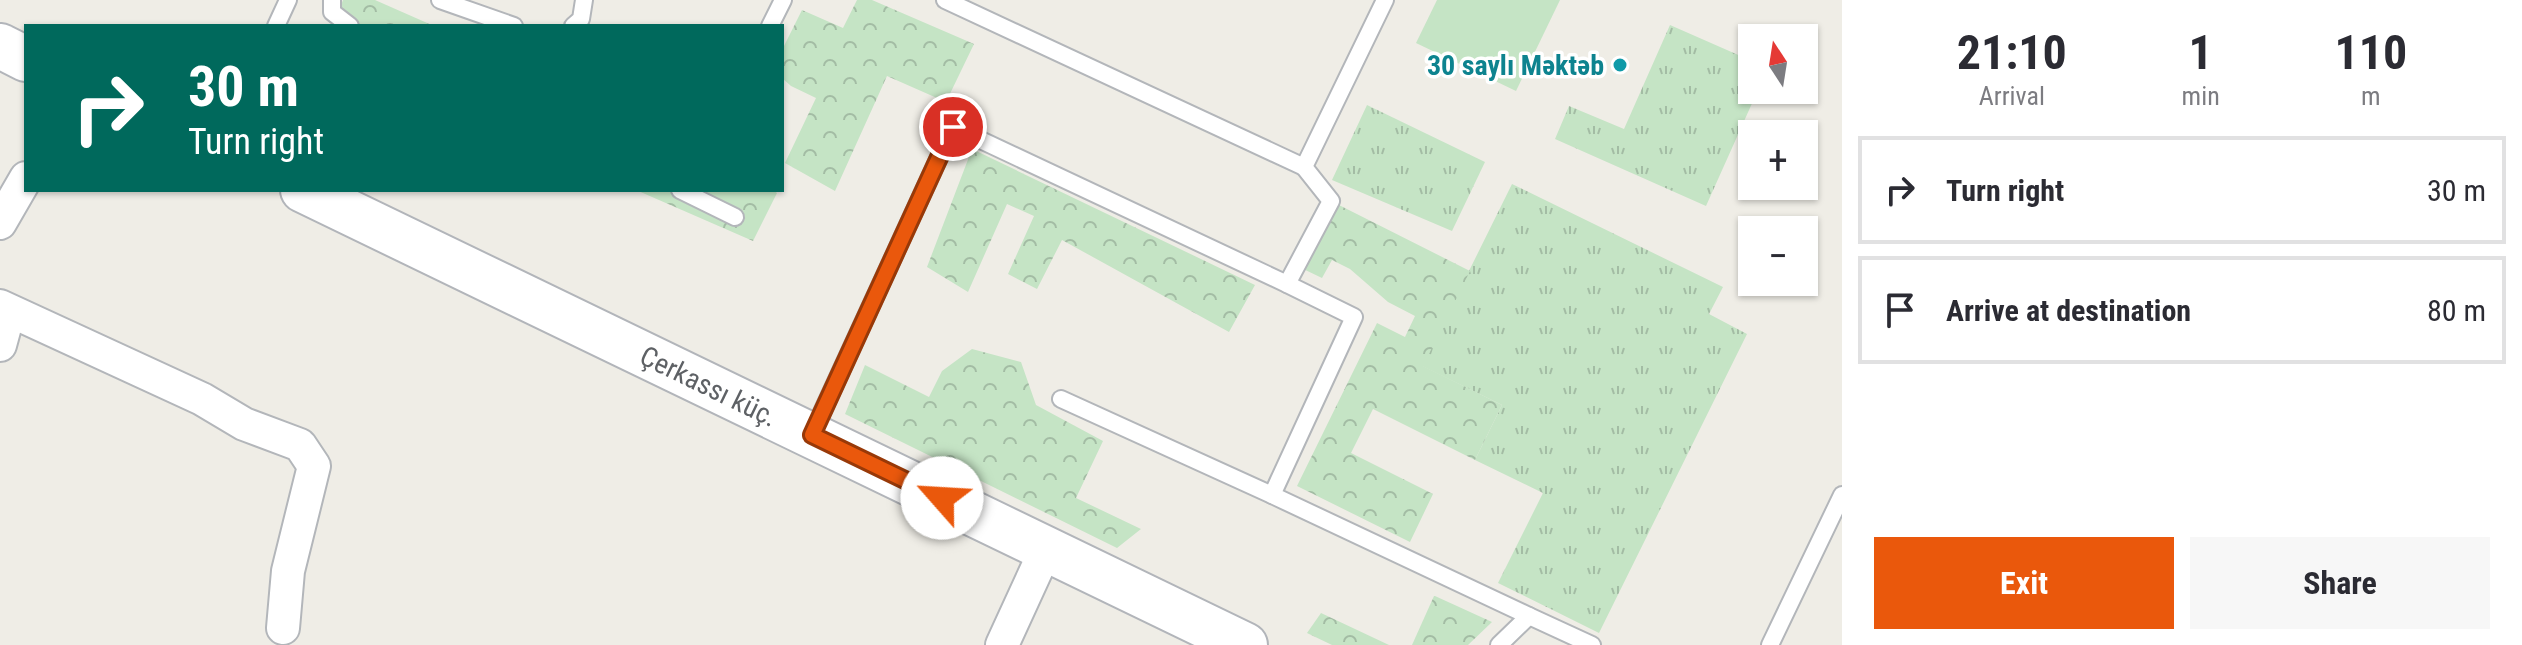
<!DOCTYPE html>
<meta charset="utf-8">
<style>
body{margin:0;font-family:"Roboto Condensed",sans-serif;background:#f7f7f7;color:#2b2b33;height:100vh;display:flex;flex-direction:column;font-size:30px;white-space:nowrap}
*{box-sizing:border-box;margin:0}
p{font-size:26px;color:#7c7c81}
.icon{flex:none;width:44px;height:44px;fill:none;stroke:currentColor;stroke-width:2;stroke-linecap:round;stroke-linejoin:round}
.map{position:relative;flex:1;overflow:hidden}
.drawer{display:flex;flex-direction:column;background:#fff;width:680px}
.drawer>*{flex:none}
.hud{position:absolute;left:24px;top:24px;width:760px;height:168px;border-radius:0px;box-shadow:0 2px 6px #0004;background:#00695c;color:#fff;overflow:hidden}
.needle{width:52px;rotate:348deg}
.fabs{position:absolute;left:1738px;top:24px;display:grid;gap:16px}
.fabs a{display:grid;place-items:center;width:80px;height:80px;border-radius:0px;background:#fff;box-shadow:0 2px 6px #0004;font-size:40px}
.pin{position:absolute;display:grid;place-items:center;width:68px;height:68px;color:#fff;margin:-34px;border:4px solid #fff;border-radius:50%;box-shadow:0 2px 8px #0007}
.me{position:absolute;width:88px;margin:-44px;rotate:296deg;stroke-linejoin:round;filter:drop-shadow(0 0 6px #0008)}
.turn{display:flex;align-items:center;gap:28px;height:168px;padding:0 32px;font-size:36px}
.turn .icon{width:104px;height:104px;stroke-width:2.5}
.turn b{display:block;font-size:56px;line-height:68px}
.eta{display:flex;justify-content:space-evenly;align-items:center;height:136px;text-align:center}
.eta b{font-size:48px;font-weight:700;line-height:56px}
.action{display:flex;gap:16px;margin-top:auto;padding:16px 32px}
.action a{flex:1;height:92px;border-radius:0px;background:#ea580c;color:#fff;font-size:32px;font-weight:700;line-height:92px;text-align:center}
.action a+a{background:#f7f7f7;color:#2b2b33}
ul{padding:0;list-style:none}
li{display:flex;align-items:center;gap:24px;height:108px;margin:0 16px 12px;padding:0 16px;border:4px solid #e1e1e2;border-radius:0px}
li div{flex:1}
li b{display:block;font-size:30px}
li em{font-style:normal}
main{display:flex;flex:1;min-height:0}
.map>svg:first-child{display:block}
</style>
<main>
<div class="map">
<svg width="1842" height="645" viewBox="0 0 1842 645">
<defs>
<pattern id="grass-tufts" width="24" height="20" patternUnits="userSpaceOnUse" patternTransform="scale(2)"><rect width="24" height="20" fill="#c5e4c5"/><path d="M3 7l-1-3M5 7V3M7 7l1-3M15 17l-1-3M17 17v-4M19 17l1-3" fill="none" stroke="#a3bca4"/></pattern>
<pattern id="forest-crowns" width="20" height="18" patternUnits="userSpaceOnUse" patternTransform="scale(2)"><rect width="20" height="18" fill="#c5e4c5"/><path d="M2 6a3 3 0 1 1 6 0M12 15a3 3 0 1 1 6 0" fill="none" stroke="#a3bca4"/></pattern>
</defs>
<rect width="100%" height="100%" fill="#efede6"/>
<g fill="url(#grass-tufts)">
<polygon points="1670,25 1752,61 1752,90 1758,90 1706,206 1555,139 1569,106 1624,129"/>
<polygon points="1367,105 1485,162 1452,231 1332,180"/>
<polygon points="1512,184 1723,287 1709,314 1747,334 1599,633 1498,583 1543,493 1475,460 1502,405 1422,366"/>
</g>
<g fill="url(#forest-crowns)">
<polygon points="343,0 375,0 434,26 333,26"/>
<polygon points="857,0 872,0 974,44 946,102 887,76 835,191 785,163 816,98 791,86 782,78 782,50 802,10 843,28"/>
<polygon points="972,149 1255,285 1229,332 1062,240 1037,289 1008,274 1034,216 1007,204 968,292 927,267"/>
<polygon points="636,190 773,190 777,193 753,241"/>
<polygon points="1331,201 1470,271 1423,366 1502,405 1475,460 1373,409 1351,453 1433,494 1410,542 1297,486 1377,323 1405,337 1415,316 1388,302 1350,269 1332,260 1322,278 1297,266"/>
<polygon points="972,349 1021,362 1036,405 1103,441 1076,498 1141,529 1117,548 845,414 865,365 929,397 942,371"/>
<polygon points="1434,596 1435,596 1492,622 1468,645 1412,645"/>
<polygon points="1321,613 1389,645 1332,645 1307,633"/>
</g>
<polygon fill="#c5e4c5" points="1437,0 1560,0 1516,91 1416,43"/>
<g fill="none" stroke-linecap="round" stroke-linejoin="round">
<defs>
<g id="lane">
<polyline points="332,0 332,12 350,26"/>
<polyline points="440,0 514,26"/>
<polyline points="945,0 1304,167"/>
<polyline points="1385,0 1304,167 1331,201 1287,284 1354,317 1272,495 1529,616 1499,645"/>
<polyline points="276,26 288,0"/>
<polyline points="573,26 581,19 584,0"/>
<polyline points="770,26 783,0"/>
<polyline points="680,190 735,217"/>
<polyline points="1061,399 1272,495"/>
<polyline points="812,434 953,127 1287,284"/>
<polyline points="1529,616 1592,645"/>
<polyline points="1770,645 1842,495"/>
</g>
<g id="street">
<polyline points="0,223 26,178"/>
<polyline points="0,306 202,399 244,424 300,445 314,466 288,571 283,628"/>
<polyline points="0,345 9,312"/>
<polyline points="1002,645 1046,549"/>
</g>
<g id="secondary">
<polyline points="0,46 26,59"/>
<polyline points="303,190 1245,645"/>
</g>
</defs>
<use href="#lane" stroke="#b3b6ba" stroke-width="20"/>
<use href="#street" stroke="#b3b6ba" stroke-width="36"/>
<use href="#secondary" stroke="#b2b5ba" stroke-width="48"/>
<use href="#lane" stroke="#fff" stroke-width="16"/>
<use href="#street" stroke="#fff" stroke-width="32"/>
<use href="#secondary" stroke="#fff" stroke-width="44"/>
</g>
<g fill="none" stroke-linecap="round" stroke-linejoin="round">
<defs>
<polyline id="route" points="942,498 812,435 953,127"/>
</defs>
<use href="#route" stroke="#983908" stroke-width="20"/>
<use href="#route" stroke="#ea580c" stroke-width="14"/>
</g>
<circle fill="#0f9aa8" stroke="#fff" stroke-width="3" cx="1620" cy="65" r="8"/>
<g text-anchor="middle" stroke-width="7" stroke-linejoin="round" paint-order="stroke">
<g font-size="28" font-weight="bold" fill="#0d838f" stroke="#fff" text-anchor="end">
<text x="1604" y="75">30 saylı Məktəb</text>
</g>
<g font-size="28" fill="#5e6165" stroke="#fff">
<text transform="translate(709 386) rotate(26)" y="10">Çerkassı küç.</text>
</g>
</g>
</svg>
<div class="fabs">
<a><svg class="needle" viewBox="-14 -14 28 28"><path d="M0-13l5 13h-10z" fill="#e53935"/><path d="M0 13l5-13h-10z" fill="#7c7c81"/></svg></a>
<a>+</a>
<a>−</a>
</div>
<div class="pin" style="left:953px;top:127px;background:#d93025"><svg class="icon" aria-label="arrive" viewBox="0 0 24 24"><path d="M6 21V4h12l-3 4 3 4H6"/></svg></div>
<svg class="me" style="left:942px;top:498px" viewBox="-20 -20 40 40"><circle r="19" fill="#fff"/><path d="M0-13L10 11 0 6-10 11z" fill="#ea580c"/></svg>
<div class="hud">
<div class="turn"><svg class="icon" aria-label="right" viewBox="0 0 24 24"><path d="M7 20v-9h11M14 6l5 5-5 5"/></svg><div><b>30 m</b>Turn right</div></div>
</div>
</div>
<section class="drawer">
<div class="eta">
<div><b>21:10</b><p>Arrival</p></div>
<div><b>1</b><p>min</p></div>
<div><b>110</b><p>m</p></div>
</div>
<ul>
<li><svg class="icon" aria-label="right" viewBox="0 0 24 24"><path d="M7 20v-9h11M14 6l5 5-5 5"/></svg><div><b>Turn right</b></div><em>30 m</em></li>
<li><svg class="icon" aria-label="arrive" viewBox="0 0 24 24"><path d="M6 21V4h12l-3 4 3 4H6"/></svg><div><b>Arrive at destination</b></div><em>80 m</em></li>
</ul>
<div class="action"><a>Exit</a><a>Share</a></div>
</section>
</main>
